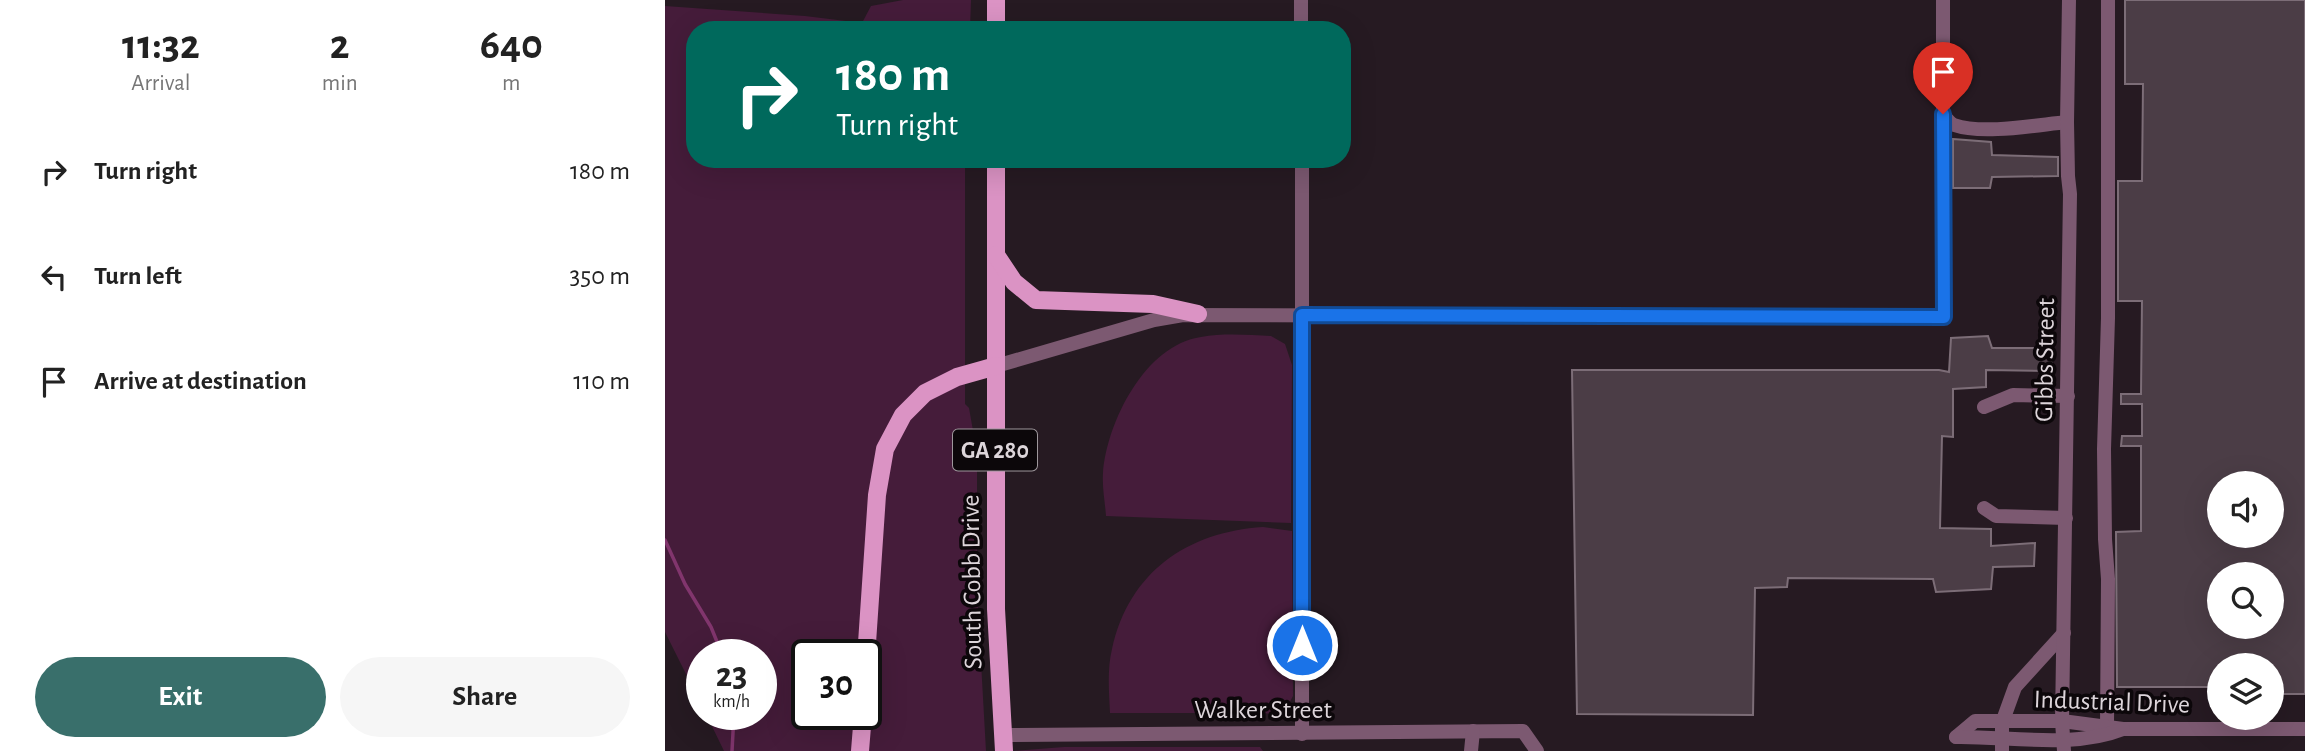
<!DOCTYPE html>
<style>
body{margin:0;font-family:"Alegreya Sans",sans-serif;background:#f6f6f6;color:#222;height:100vh;display:flex;flex-direction:column;font-size:26px;white-space:nowrap}
*{box-sizing:border-box;margin:0}
p{font-size:23px;color:#767676}
.icon{flex:none;width:38px;height:38px;fill:none;stroke:currentColor;stroke-width:2;stroke-linecap:round;stroke-linejoin:round}
.map{position:relative;flex:1;overflow:hidden}
.sheet{display:flex;flex-direction:column;background:#fff;width:665px}
.sheet>*{flex:none}
.guide{position:absolute;left:21px;top:21px;width:665px;height:147px;border-radius:28px;box-shadow:0 7px 28px #0002;background:#00695c;color:#fff;overflow:hidden}
.fabs{position:absolute;left:1542px;top:471px;display:grid;gap:14px}
.fabs a{display:grid;place-items:center;width:77px;height:77px;border-radius:50%;background:#fff;box-shadow:0 7px 28px #0002;font-size:35px}
.speed{position:absolute;left:21px;top:639px;display:flex;gap:14px;font-size:35px;font-weight:700;text-align:center}
.speed>*{display:grid;place-content:center;width:91px;height:91px;border-radius:50%;background:#fff;box-shadow:0 7px 28px #0002;line-height:1}
.speed small{font-size:18px;font-weight:400}
.speed .limit{border:4px solid #111;border-radius:10px;background:#fff;color:#111}
.pin{position:absolute;display:grid;place-items:center;width:60px;height:60px;color:#fff;margin:-72px -30px;border-radius:50% 50% 50% 0;rotate:-45deg;box-shadow:0 0 7px #0007}
.pin .icon{rotate:45deg}
.me{position:absolute;width:77px;margin:-38px;rotate:0deg;stroke-linejoin:round;filter:drop-shadow(0 0 5px #0008)}
.turn{display:flex;align-items:center;gap:24px;height:147px;padding:0 35px;font-size:32px}
.turn .icon{width:91px;height:91px;stroke-width:2.5}
.turn b{display:block;font-size:49px;line-height:60px}
.eta{display:flex;justify-content:space-evenly;align-items:center;height:119px;text-align:center}
.eta b{font-size:42px;font-weight:700;line-height:49px}
.action{display:flex;gap:14px;margin-top:auto;padding:14px 35px}
.action a{flex:1;height:80px;border-radius:42px;background:#396f6b;color:#fff;font-size:28px;font-weight:700;line-height:80px;text-align:center}
.action a+a{background:#f6f6f6;color:#222}
ul{padding:0;list-style:none}
li{display:flex;align-items:center;gap:21px;height:105px;padding:0 35px}
li div{flex:1}
li b{display:block;font-size:26px}
li em{font-style:normal}
main{display:flex;flex:1;min-height:0}
.map>svg:first-child{display:block}
</style>
<main>
<section class="sheet">
<div class="eta">
<div><b>11:32</b><p>Arrival</p></div>
<div><b>2</b><p>min</p></div>
<div><b>640</b><p>m</p></div>
</div>
<ul>
<li><svg class="icon" aria-label="right" viewBox="0 0 24 24"><path d="M7 20v-9h11M14 6l5 5-5 5"/></svg><div><b>Turn right</b></div><em>180 m</em></li>
<li><svg class="icon" aria-label="left" viewBox="0 0 24 24"><path d="M17 20v-9H6M10 6l-5 5 5 5"/></svg><div><b>Turn left</b></div><em>350 m</em></li>
<li><svg class="icon" aria-label="arrive" viewBox="0 0 24 24"><path d="M6 21V4h12l-3 4 3 4H6"/></svg><div><b>Arrive at destination</b></div><em>110 m</em></li>
</ul>
<div class="action"><a>Exit</a><a>Share</a></div>
</section>
<div class="map">
<svg width="1640" height="751" viewBox="0 0 1640 751">
<rect width="100%" height="100%" fill="#261a22"/>
<g fill="#451c3a" fill-rule="evenodd">
<path d="M238,0H306L305,30H30V159H300V404L304,408L310,442L312,470V591L321,751H59L41,714H96V654H37V706L0,632V6L140,16L197,23L206,6ZM142,654H201V714H142Z"/>
<path d="M606,336L620,344L627,365L626,523L441,516C440,502 437,487 438,473C442,422 480,345 536,337C558,333 584,335 606,336Z"/>
<path d="M598,527L627,531L628,696L621,709L611,715L599,713H445C444,692 442,669 447,649C464,572 522,532 598,527Z"/>
<polygon points="399,747 595,747 598,751 347,751"/>
</g>
<g fill="none" stroke-linecap="round" stroke-linejoin="round">
<g stroke="#81356d" stroke-width="3.5">
<polyline points="0,540 20,584 46,627 57,654"/>
<polyline points="67,751 69,714"/>
</g>
</g>
<g fill="#4b3d46" stroke="#7c6d77" stroke-width="2" fill-rule="evenodd">
<path d="M1460,0H1640V694H1606V665H1554V687H1452L1451,532L1476,531V446H1456L1457,436H1477V404H1456V394H1476L1477,301H1453V181H1477L1478,84H1460ZM1554,483H1606V536H1554ZM1554,574H1606V626H1554Z"/>
<polygon points="1288,139 1326,142 1327,155 1393,157 1393,176 1327,177 1325,188 1288,188"/>
<polygon points="1323,336 1327,348 1387,348 1387,371 1321,370 1321,387 1288,389 1288,437 1277,436 1275,528 1326,529 1326,546 1370,543 1369,566 1328,567 1326,589 1271,592 1268,579 1123,578 1122,587 1090,588 1088,715 912,714 907,370 1274,370 1284,372 1286,338"/>
</g>
<g fill="none" stroke-linecap="round" stroke-linejoin="round">
<g stroke="#7c5971" stroke-width="14">
<polyline points="636,0 636,30"/>
<path d="M1278,114C1281,118 1284,123 1289,125C1318,135 1371,125 1402,122"/>
<polyline points="331,366 489,320 518,315 1278,317 1278,0"/>
<polyline points="1319,407 1348,395 1403,396"/>
<polyline points="1319,508 1331,516 1401,518"/>
<polyline points="1442,726 1443,579 1440,539 1439,449 1443,318 1443,0"/>
<polyline points="637,734 637,159"/>
<polyline points="338,735 858,731 872,751"/>
<polyline points="1291,737 1310,721 1397,721 1458,729 1640,729"/>
<path d="M1291,737C1343,736 1408,749 1458,729"/>
<polyline points="806,751 808,731"/>
<polyline points="1337,751 1337,723 1350,687 1399,633"/>
<polyline points="1399,751 1397,721 1405,194 1403,176 1402,122 1404,0"/>
</g>
<g stroke="#db93c4" stroke-width="18">
<polyline points="331,30 331,0"/>
<polyline points="331,159 331,609 339,751"/>
<polyline points="331,255 349,282 371,300 488,304 533,314"/>
<polyline points="201,658 212,495 220,449 238,415 260,393 292,377 331,366"/>
<polyline points="195,751 198,714"/>
</g>
</g>
<g fill="none" stroke-linecap="round" stroke-linejoin="round">
<defs>
<polyline id="route" points="637,645 637,315 1279,317 1278,114"/>
</defs>
<use href="#route" stroke="#114b97" stroke-width="18"/>
<use href="#route" stroke="#1a73e8" stroke-width="12"/>
</g>
<g text-anchor="middle" stroke-width="7" stroke-linejoin="round" paint-order="stroke">
<rect fill="#0c070a" stroke="#9e979c" stroke-width="2" x="288" y="429.5" width="84" height="41" rx="5"/>
<g font-size="24" font-weight="bold" fill="#ddd5da">
<text x="330" y="458">GA 280</text>
</g>
<g font-size="26" fill="#ddd5da" stroke="#0c070a">
<text transform="translate(1379 360) rotate(-89)" y="9">Gibbs Street</text>
<text transform="translate(306 582) rotate(-91)" y="9">South Cobb Drive</text>
<text transform="translate(1447 701) rotate(2)" y="9">Industrial Drive</text>
<text x="598" y="718">Walker Street</text>
</g>
</g>
</svg>
<div class="fabs">
<a><svg class="icon" aria-label="sound" viewBox="0 0 24 24"><path d="M4 9h4l5-4v14l-5-4H4zM17 9q2 3 0 6"/></svg></a>
<a><svg class="icon" aria-label="search" viewBox="0 0 24 24"><circle cx="10" cy="10" r="6"/><path d="M15 15l6 6"/></svg></a>
<a><svg class="icon" aria-label="layers" viewBox="0 0 24 24"><path d="M12 4l9 5-9 5-9-5zM3 14l9 5 9-5"/></svg></a>
</div>
<div class="speed"><div>23<small>km/h</small></div><div class="limit">30</div></div>
<div class="pin" style="left:1278px;top:114px;background:#d93025"><svg class="icon" aria-label="arrive" viewBox="0 0 24 24"><path d="M6 21V4h12l-3 4 3 4H6"/></svg></div>
<svg class="me" style="left:637px;top:645px" viewBox="-20 -20 40 40"><circle r="17" fill="#1a73e8" stroke="#fff" stroke-width="3"/><path d="M0-11L8 9 0 5-8 9z" fill="#fff"/></svg>
<div class="guide">
<div class="turn"><svg class="icon" aria-label="right" viewBox="0 0 24 24"><path d="M7 20v-9h11M14 6l5 5-5 5"/></svg><div><b>180 m</b>Turn right</div></div>
</div>
</div>
</main>
